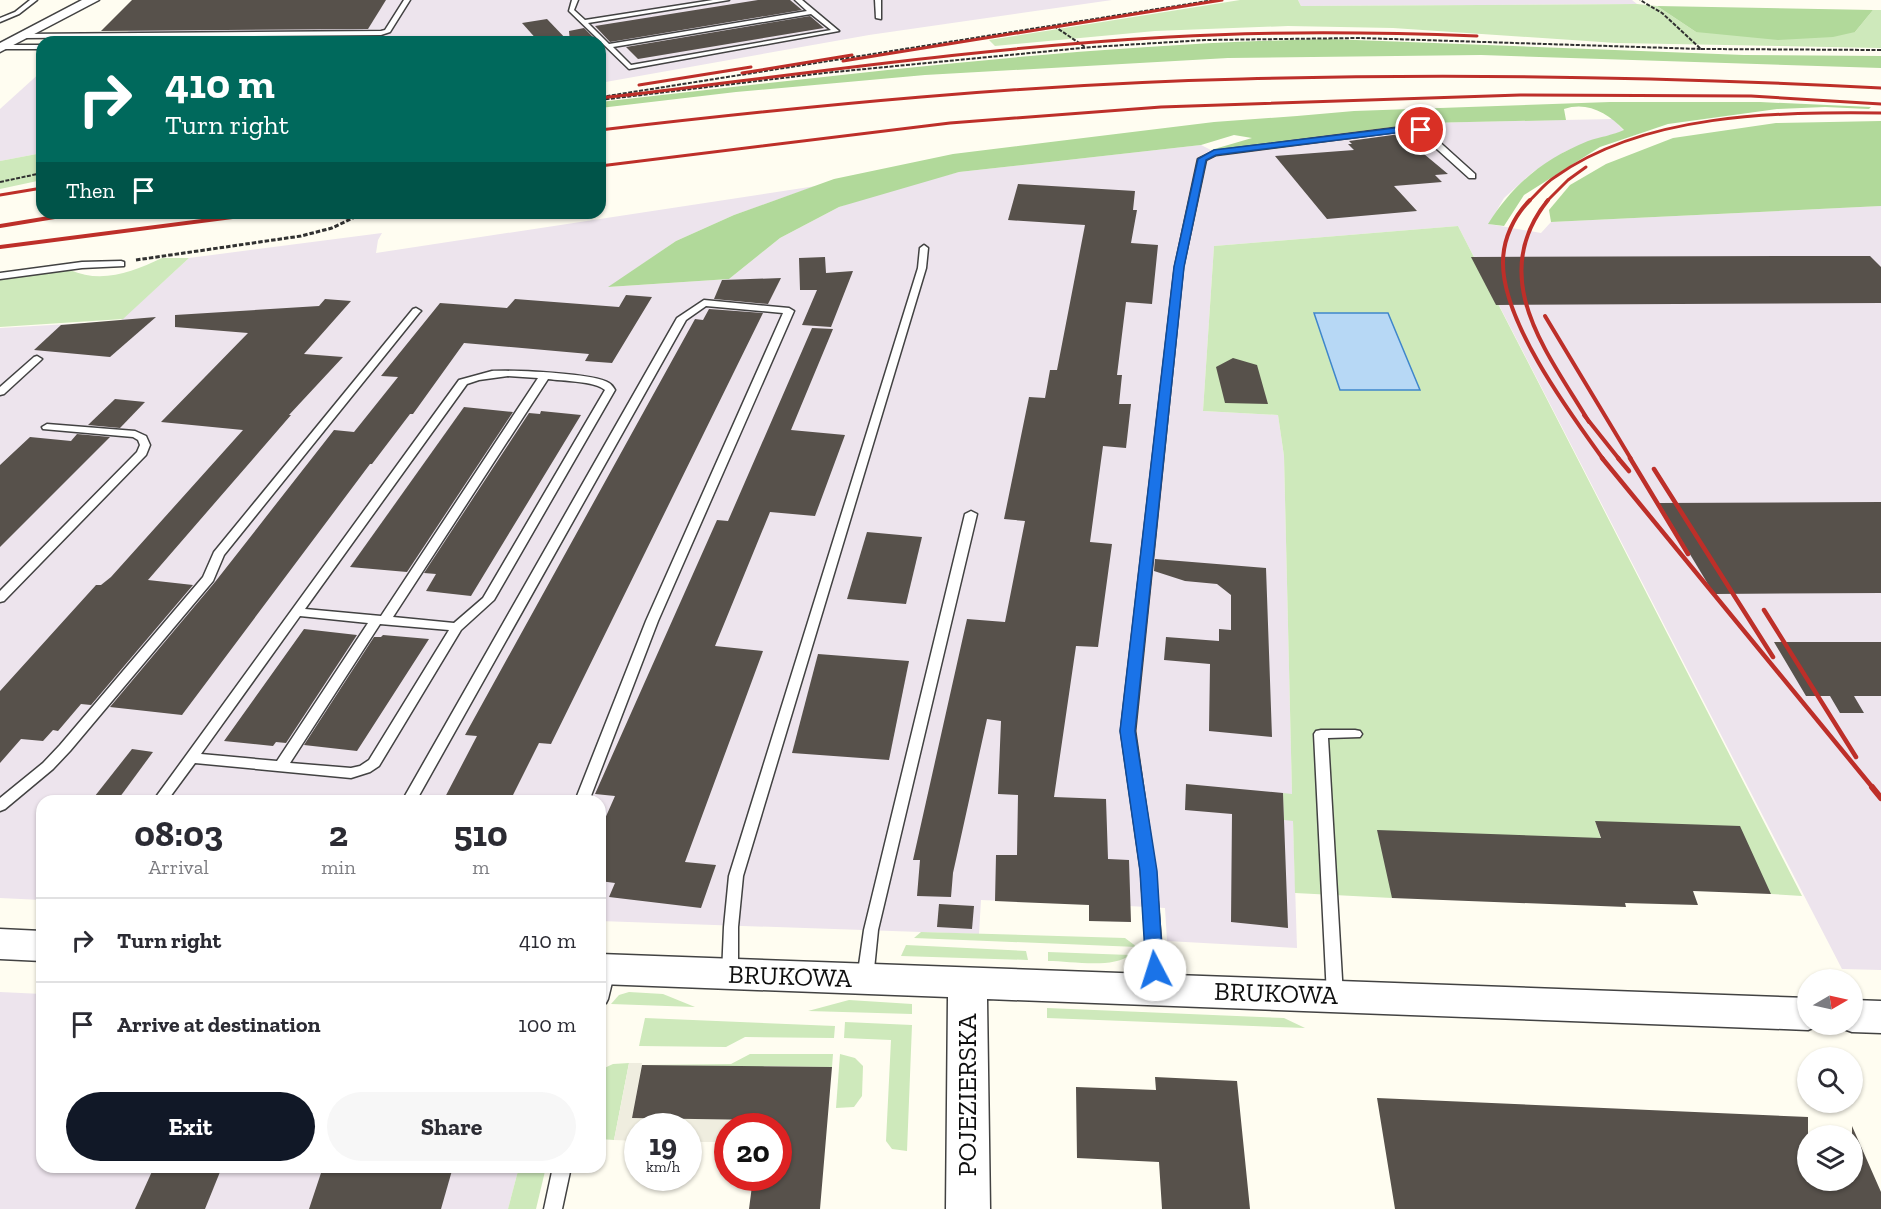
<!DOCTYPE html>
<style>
body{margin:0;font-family:"Zilla Slab",serif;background:#f7f7f7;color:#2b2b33;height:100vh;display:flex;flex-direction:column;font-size:22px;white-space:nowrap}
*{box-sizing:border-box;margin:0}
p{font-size:20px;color:#7c7c81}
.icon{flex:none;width:33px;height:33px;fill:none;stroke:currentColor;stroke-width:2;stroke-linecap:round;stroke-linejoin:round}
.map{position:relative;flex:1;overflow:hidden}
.sheet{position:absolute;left:36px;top:795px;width:570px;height:378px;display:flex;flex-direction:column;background:#fff;border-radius:18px;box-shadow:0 2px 4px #0004}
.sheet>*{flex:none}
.top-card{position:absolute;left:36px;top:36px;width:570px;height:183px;border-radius:18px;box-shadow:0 2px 4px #0004;background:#00695c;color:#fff;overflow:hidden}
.needle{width:39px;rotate:81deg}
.fabs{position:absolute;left:1797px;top:969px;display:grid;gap:12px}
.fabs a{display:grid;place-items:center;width:66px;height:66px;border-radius:50%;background:#fff;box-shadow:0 2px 4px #0004;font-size:30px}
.speed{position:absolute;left:624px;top:1113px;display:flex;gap:12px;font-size:30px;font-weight:700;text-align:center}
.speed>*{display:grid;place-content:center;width:78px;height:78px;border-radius:50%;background:#fff;box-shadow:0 2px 4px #0004;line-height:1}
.speed small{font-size:15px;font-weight:400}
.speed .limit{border:9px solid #d22;background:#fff;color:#111}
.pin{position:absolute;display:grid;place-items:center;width:51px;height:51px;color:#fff;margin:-26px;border:3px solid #fff;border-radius:50%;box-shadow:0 2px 6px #0007}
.me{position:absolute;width:66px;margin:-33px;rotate:355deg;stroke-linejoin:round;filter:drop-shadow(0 0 4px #0008)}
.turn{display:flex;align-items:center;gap:21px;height:126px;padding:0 30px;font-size:27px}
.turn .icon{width:78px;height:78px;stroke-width:2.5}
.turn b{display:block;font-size:42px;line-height:51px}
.then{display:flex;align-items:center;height:57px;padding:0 30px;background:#0003;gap:12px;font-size:22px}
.eta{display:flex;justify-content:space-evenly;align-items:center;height:102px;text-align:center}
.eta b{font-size:36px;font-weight:700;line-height:42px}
.cta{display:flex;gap:12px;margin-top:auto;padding:12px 30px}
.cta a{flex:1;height:69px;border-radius:36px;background:#111827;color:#fff;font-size:24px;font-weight:700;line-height:69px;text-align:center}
.cta a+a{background:#f7f7f7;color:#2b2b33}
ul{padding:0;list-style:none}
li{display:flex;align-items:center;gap:18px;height:84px;padding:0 30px;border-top:2px solid #e1e1e2}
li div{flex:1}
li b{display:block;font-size:22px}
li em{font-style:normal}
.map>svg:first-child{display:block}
</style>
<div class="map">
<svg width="1881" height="1209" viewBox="0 0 1881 1209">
<rect width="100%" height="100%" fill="#fffdf1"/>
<g fill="#ede4ed">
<polygon points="133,0 1112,0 869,35 600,83 600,42 118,42 138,21"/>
<polygon points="1298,0 1632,0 1637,4 1301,6"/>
<polygon points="42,71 42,153 0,161 0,109"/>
<polygon points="1613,119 1624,131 1590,141 1564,152 1533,172 1504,198 1489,224 1541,233 1551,222 1881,206 1881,970 1842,969 1458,226 1214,246 1203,411 1278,415 1284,456 1292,794 1283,794 1284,819 1293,820 1297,948 1167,941 1165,908 1110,905 981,900 979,934 600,921 600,801 42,801 42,900 0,898 0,328 120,321 189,258 382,233 378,240 376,253 816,186 734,215 676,241 609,287 729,279 780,238 839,207 889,190 959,172 1201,145 1211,150 1423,123"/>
<polygon points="0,992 42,994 42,1167 519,1167 508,1209 0,1209"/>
</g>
<g fill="#cee9bb">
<polygon points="1240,0 1298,0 1301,6 1637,4 1657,6 1696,32 1855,32 1873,10 1881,10 1881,48 1616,43 1393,28 1288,26 1155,31 995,46 989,40"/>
<polygon points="42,153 42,180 0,189 0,161"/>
<polygon points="1458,226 1802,896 1771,894 1595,821 1604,848 1392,898 1295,893 1293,821 1284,820 1283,793 1292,794 1284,456 1278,415 1203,411 1214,246"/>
<path d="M162,258H189L123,319L0,327V280L70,270C102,284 132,272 162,258Z"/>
<polygon points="921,932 1125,938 1137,947 914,938"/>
<polygon points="906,945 1026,951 1028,960 901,956"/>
<path d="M1048,952L1130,955C1113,969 1071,961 1048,961Z"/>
<polygon points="629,992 663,994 695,1007 611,1004 619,995"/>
<polygon points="849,1000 912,1004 912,1014 808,1011"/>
<polygon points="1047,1008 1284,1018 1305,1028 1047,1018"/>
<polygon points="645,1018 835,1026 834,1038 745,1037 726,1047 639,1046"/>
<polygon points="845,1022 912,1025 907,1151 892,1149 886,1141 891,1040 844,1038"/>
<polygon points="750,1054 833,1054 832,1067 764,1066 763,1071 726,1066 642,1065 731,1064"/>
<polygon points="840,1054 855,1058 863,1066 862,1096 854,1107 836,1108"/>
<polygon points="629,1063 614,1140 600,1139 600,1070 613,1064"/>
<polygon points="519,1167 546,1167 536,1209 508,1209"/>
</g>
<g fill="#b1d99a">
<polygon points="1657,6 1873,10 1855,32 1833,37 1778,40 1696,32"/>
<path d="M1329,39L1744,55L1881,56V68L1481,55L1228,58L925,75L736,92L600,108V102C842,75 1084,44 1329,39Z"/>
<path d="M1610,102H1760L1871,107L1869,109L1825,107L1777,109L1668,124L1600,147L1524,195L1504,226L1488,224C1514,183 1544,159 1588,141C1600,137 1613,135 1624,130C1608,113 1587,101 1564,109L1566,120L1423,123L1211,150L1252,138L1234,135L1201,145L959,172L839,207L780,238L729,279L608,287L676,241L734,215L834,179L953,154L1214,122L1297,116L1354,111Z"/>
<polygon points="1881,121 1881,206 1551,222 1549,210 1570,185 1606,164 1673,138 1776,123"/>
</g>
<polygon fill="#efeddf" points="629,1063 642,1063 632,1118 758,1120 757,1126 770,1126 728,1126 727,1146 721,1142 689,1142 688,1126 638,1126 637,1141 614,1140"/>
<polygon fill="#b7d8f5" stroke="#3f86cb" stroke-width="1.5" points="1314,313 1388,313 1420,390 1340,390"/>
<g fill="#57514b">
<polygon points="132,0 386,0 368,29 101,31"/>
<polygon points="758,0 790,0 802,10 610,42 595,26"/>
<polygon points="810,16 824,28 638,59 626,47"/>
<polygon points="547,19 569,42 539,42 522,23"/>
<polygon points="584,28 598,42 570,42 569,31"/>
<polygon points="1400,134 1448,174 1435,175 1442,182 1394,186 1417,211 1327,219 1275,156 1354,150 1348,144 1352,144 1349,141"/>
<polygon points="1018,184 1135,191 1133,210 1137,210 1131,243 1158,245 1152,304 1126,302 1117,375 1122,375 1119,404 1131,404 1126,448 1103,446 1090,542 1112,544 1098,647 1076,646 1054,797 1106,799 1108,859 1129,860 1131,922 1089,921 1089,905 995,901 996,855 1017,855 1018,795 998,794 1001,721 987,719 953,873 951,897 917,896 920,860 913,860 967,619 1005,622 1025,521 1004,519 1029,397 1045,398 1050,370 1057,370 1085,225 1008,220"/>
<polygon points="1818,256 1870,256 1881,267 1881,303 1496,305 1471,257"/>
<polygon points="825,257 826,273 853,271 831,327 802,325 817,290 800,290 799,258"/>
<polygon points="781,278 768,304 714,299 722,280"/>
<polygon points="626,295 652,297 612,363 585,361 589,354 464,343 413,414 410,414 372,464 370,464 182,715 110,707 215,582 334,430 354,432 398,377 381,376 440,303 507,308 515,299 619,307"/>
<polygon points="325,299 351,301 304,354 343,357 289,415 291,415 148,580 193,585 91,705 81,704 58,731 53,730 43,741 21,739 0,763 0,691 96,585 101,585 111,577 243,430 161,422 248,333 175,327 175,315 319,306"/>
<polygon points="709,309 763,313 551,744 539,743 510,801 443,801 477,736 465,735 695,319 703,320"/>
<polygon points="156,317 110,357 34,350 61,325"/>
<polygon points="812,328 833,329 791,430 845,435 815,516 770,512 715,646 763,651 685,862 716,865 701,908 609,897 615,883 600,881 600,830 615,796 595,794 717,520 728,521"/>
<polygon points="1233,358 1257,365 1268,404 1225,403 1216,367"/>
<polygon points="115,399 145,402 120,428 88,425"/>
<polygon points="464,407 513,412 407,572 350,567"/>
<polygon points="541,411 581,415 471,596 426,591 436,574 424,573 529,413 540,414"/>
<polygon points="77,434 110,437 0,547 0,465 30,437 71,441"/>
<polygon points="1881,502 1881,593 1714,594 1659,503"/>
<polygon points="867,532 922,537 906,604 847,599"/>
<polygon points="1155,559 1266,568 1272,737 1209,731 1210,664 1164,660 1166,637 1219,641 1219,629 1231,630 1231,595 1217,584 1185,581 1154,571"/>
<polygon points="304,629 357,635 286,743 276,742 273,746 224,741"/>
<polygon points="383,635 429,639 357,751 304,745 374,637 381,637"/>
<polygon points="1774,642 1881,642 1881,696 1854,696 1864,713 1840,713 1830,696 1806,696"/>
<polygon points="818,654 909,661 889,760 792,753"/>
<polygon points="132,749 153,752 117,801 91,801"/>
<polygon points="1186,784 1283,793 1288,928 1231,922 1232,814 1185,810"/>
<polygon points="1595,821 1740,826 1771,894 1693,891 1698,905 1625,903 1626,907 1392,898 1377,830 1601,838"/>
<polygon points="939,904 974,906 972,929 937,927"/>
<polygon points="642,1065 832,1067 820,1209 749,1209 753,1178 778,1178 778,1126 757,1126 758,1120 632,1118"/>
<polygon points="1155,1077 1237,1081 1250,1209 1162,1209 1159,1162 1077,1158 1076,1087 1156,1090"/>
<polygon points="1377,1098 1808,1117 1808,1180 1852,1180 1852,1126 1881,1192 1881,1209 1395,1209"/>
<polygon points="154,1167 222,1167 205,1209 135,1209"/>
<polygon points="323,1167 453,1167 441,1209 309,1209"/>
</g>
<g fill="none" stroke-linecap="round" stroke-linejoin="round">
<defs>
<g id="service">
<polygon points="30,0 37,0 19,14 0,22 0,18 15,12"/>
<polygon points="404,0 410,0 390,32 381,35 25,38 22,36 25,34 381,31 385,30"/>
<path d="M572,0H578L574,10L585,20L713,0H729L588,23L609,44L807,11L795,0H802L839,31L629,69L569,11ZM811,14L831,30L631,65L613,47Z"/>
<polygon points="875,0 881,0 881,19 876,18"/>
<rect x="0" y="45" width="42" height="4"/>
<polygon points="1411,126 1424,128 1475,174 1475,178 1469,178 1418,132 1411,130 1216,155 1206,160 1183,267 1135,731 1155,871 1165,989 1162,993 1157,995 1152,993 1149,989 1141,871 1121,731 1175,267 1198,159 1214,151"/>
<polygon points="924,245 928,248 926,268 743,876 738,927 738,974 735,978 730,980 725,978 722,974 724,927 729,876 918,268 920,248"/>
<polygon points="121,261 124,262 124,266 82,268 0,279 0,273 82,262"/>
<polygon points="704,300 789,308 794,311 658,621 589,801 575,801 646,621 783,313 706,306 686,320 416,801 402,801 677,318"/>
<polygon points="416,308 421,311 419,313 224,555 213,581 70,751 53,769 5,809 0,811 0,798 43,763 60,745 203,577 214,552 413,309"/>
<polygon points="37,356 42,359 40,361 4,394 0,395 0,387 34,357"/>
<path d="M492,371C512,370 595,373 609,383C611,384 614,388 615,390L494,600L461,630L379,766L370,772L351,778L195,763L167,801H153L459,380ZM508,376L538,378L381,616L305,609L467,384L479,380ZM548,379C562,381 595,381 605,390L483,598L454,623L393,617ZM300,616L368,623L277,761L201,754ZM380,624L449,630L369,760L360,766L351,768L290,763Z"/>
<polygon points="47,424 135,431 146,436 150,445 146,455 4,601 0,602 0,591 137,452 140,445 138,440 133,437 43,429 42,427"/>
<polygon points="971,511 977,514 878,930 873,979 870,983 865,985 860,983 857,979 864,930 965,514"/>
<polygon points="1321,730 1355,730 1360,731 1362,734 1360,737 1328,738 1343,996 1340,1000 1335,1002 1330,1000 1327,996 1314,734 1316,731"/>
<polygon points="607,964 612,966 615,970 608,999 606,1003 600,1005 600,969 602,966"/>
<polygon points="553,1167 571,1167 562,1209 544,1209"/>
</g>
<polygon id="minor" points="82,0 99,0 0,52 0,43"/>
<g id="tertiary">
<polygon points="0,929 42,931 42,961 0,959"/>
<polygon points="600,954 1808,998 1808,1024 1822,1024 1808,1030 987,999 990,1209 946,1209 948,997 600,984"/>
<polygon points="1852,1000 1881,1001 1881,1033 1852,1032 1838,1027 1837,1024 1852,1024"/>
</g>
</defs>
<use href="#service" stroke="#424242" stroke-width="3"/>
<use href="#minor" stroke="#424242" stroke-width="3"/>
<use href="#tertiary" stroke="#424242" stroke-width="3"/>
<g stroke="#313131" stroke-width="2" stroke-dasharray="4 1.5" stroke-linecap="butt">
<polyline points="1054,26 1085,47"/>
<polyline points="1701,49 1881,50"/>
<polyline points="601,97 1214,0"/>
<polyline points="600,100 824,73 1092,47 1205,40 1360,38 1701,49 1662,13 1640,0"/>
<polyline points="0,182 42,173"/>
</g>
<polyline stroke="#313131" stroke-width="3" stroke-dasharray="4.5 2" stroke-linecap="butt" points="136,260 301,236 332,228 355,217"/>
<use href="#service" fill="#fff" fill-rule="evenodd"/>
<use href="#minor" fill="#fff" fill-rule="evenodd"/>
<use href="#tertiary" fill="#fff" fill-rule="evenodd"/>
<g stroke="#bd2f29" stroke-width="3">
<polyline points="843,61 1222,0"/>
<polyline points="742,73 852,55"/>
<polyline points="639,85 751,67"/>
<path d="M628,95C808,73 988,47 1169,37C1272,31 1374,32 1477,36"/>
<polyline points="600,98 636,94"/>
<path d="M600,130C814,105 1028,84 1243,79C1456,73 1668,77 1881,88"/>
<polyline points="600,166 950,123 1161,107 1520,95 1751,96 1881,104"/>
<polyline points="0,195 42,188"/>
<path d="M1528,202C1537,194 1545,183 1555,177C1645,113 1775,112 1881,113"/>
<polyline points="1546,202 1568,180 1586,167"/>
</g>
<g stroke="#bd2f29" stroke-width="4">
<path d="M1530,200C1514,216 1503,239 1503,262C1502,321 1569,412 1603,459"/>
<path d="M1548,200C1485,278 1548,353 1589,422"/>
<polyline points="0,226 79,213"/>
<polyline points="0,247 264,213"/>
<polyline points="1545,316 1631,459"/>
<polyline points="1584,415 1619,459"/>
</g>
<g stroke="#bd2f29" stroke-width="4.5">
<polyline points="1602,458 1873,788"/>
<polyline points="1618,458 1629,471"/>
<polyline points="1630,458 1688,554"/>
<polyline points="1654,469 1773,657"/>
<polyline points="1764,610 1856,757"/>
</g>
<polyline stroke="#bd2f29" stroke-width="6" points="1872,787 1881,798"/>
</g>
<polygon fill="#1a73e8" stroke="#114b97" stroke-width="1.5" points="1411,126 1426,130 1421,132 1411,131 1216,155 1206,160 1184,267 1135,731 1157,871 1163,970 1161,975 1155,977 1149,975 1146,970 1140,871 1120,731 1174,267 1198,159 1214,150"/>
<g text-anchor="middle" stroke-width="6" stroke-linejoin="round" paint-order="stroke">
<g font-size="26" fill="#0f0f0f" stroke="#fff">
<text transform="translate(790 976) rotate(2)" y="9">BRUKOWA</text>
<text transform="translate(1276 993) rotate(2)" y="9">BRUKOWA</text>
<text transform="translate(967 1095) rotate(-90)" y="9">POJEZIERSKA</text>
</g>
</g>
</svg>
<div class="fabs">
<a><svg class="needle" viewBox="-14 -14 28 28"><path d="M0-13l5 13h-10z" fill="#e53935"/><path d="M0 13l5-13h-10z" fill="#7c7c81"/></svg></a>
<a><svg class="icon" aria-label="search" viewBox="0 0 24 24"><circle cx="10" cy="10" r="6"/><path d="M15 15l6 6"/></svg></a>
<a><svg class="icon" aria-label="layers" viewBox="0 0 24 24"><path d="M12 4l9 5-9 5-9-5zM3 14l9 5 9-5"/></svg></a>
</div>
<div class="speed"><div>19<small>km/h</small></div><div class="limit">20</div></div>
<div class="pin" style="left:1421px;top:130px;background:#d93025"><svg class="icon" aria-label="arrive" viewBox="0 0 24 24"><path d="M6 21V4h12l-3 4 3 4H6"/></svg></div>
<svg class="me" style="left:1155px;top:970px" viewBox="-20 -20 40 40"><circle r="19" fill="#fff"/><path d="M0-13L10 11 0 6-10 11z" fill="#1a73e8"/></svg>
<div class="top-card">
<div class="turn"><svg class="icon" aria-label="right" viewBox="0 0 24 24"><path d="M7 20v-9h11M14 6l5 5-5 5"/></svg><div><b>410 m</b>Turn right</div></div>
<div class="then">Then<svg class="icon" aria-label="arrive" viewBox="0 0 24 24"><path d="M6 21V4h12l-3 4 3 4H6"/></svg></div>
</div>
<section class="sheet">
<div class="eta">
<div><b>08:03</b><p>Arrival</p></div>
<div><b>2</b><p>min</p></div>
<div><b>510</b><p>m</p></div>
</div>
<ul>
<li><svg class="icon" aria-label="right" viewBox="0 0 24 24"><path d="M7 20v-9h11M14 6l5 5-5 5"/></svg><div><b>Turn right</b></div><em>410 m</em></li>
<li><svg class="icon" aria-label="arrive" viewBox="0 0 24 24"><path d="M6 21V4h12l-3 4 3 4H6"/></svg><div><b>Arrive at destination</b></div><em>100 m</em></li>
</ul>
<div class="cta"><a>Exit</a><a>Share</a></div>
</section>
</div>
